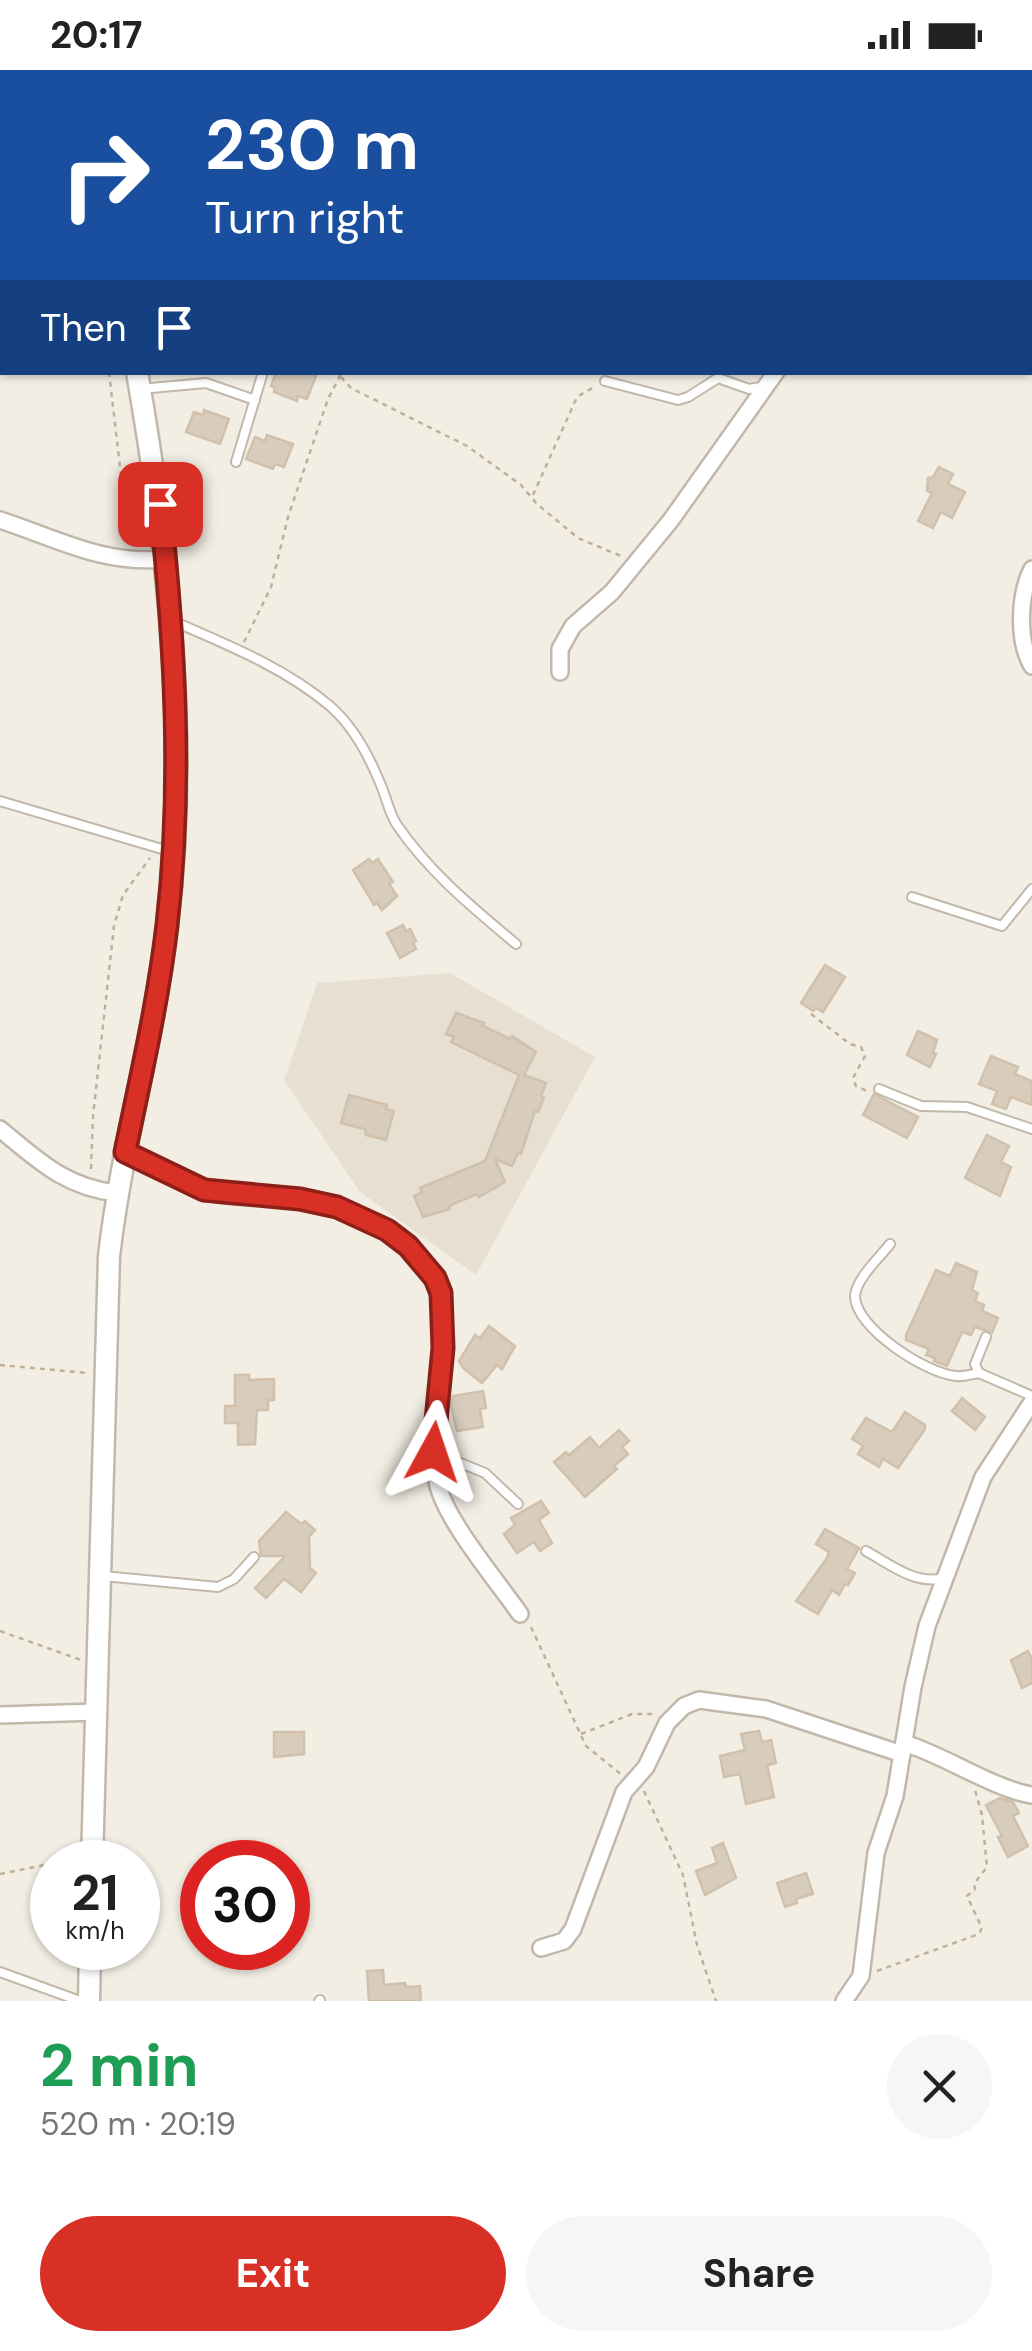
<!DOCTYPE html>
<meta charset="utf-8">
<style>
body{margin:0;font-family:"DM Sans",sans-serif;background:#f6f6f6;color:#222;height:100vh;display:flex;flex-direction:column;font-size:38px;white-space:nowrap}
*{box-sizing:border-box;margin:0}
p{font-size:32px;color:#767676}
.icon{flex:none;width:55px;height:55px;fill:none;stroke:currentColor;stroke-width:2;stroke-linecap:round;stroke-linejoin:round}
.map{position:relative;height:1931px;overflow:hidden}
.drawer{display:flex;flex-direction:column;background:#fff;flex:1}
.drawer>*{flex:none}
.banner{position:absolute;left:0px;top:0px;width:1032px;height:305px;box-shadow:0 2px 8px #0004;background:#1a4fa0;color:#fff;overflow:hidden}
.speed{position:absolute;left:30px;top:1770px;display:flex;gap:20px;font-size:50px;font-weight:700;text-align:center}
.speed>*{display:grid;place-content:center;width:130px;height:130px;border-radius:50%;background:#fff;box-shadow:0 2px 8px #0004;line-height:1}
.speed small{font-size:25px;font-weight:400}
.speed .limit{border:15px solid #d22;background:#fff;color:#111}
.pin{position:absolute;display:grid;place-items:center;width:85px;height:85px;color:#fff;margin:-42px;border-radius:20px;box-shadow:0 5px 15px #0006}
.me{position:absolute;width:110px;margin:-55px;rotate:5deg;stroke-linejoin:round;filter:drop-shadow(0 0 8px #0008)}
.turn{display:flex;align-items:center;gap:35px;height:210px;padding:0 40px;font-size:45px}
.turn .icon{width:130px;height:130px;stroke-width:2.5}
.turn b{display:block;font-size:70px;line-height:85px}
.then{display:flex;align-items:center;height:95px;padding:0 40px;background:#0003;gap:20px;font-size:38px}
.round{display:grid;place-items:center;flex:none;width:105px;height:105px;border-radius:52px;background:#f6f6f6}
.summary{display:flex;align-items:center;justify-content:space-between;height:170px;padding:0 40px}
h1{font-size:60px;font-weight:700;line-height:75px;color:#1e9e55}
.action{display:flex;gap:20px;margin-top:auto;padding:20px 40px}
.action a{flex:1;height:115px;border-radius:60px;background:#d93025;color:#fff;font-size:40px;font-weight:700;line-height:115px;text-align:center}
.action a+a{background:#f6f6f6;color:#222}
.status{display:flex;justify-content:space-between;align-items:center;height:70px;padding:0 50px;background:#fff;direction:ltr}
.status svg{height:28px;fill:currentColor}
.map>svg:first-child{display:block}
</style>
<div class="status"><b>20:17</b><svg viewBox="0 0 49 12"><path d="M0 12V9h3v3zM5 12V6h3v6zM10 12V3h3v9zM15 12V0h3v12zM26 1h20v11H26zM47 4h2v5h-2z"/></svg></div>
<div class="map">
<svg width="1032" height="1931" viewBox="0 0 1032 1931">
<rect width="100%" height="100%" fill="#f3eee4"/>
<polygon fill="#e7e0d2" points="450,903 595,987 476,1205 360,1122 284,1010 317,913"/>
<g fill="#d8ccbc" stroke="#d0c0ac" stroke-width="2.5">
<polygon points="276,302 306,302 316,306 307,329 298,326 297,331 274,322 275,318 271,316"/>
<polygon points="204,340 229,349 220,374 186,362 194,342 203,345"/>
<polygon points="267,365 293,374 284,397 275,394 273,399 246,389 255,367 265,371"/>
<polygon points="939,397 953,404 948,414 965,422 952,448 941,442 933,458 918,451 932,423 927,421 928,408 933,407"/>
<polygon points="369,789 372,793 378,789 393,812 389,814 397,826 382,840 377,833 374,835 353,800"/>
<polygon points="403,855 406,861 410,859 416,871 413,873 416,879 400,888 387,863"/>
<polygon points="825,895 845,907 823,942 816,938 813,941 801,933"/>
<polygon points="456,943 484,953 483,956 510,969 512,966 536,982 524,1005 546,1013 541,1026 544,1028 538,1042 535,1041 521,1084 518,1083 512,1096 495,1089 505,1112 479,1127 477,1124 449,1136 450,1139 423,1147 414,1126 422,1122 420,1118 485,1091 519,1005 451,972 454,967 446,964"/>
<polygon points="918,961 937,970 933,983 936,984 930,997 907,985"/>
<polygon points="991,986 1018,997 1015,1004 1032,1011 1032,1035 1011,1027 1006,1039 992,1034 997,1021 979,1014"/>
<polygon points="874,1024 918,1047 907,1068 863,1045"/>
<polygon points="349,1025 387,1035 386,1039 394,1041 386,1070 366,1065 365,1059 341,1053"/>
<polygon points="987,1065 1009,1076 1001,1092 1011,1097 1000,1126 965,1108"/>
<polygon points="956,1193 977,1202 972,1220 978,1223 975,1231 984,1235 982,1241 998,1248 992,1263 975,1257 971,1265 962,1262 947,1296 934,1291 935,1288 926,1285 929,1279 906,1270 906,1265 936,1200 950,1206"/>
<polygon points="489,1256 515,1276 502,1299 497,1295 482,1313 463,1298 459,1291 475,1265 480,1268"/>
<polygon points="235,1305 249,1305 249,1310 274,1309 274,1330 268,1330 268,1340 257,1340 255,1374 238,1375 238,1353 225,1353 225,1336 235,1336"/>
<polygon points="483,1321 486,1338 480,1339 483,1357 457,1361 451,1336 453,1326"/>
<polygon points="962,1328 985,1347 975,1360 952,1341"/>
<polygon points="905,1342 925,1355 925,1359 898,1398 883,1389 879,1397 858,1384 863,1376 852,1369 866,1348 892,1362"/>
<polygon points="619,1360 629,1371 622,1377 628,1384 614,1396 617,1399 585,1427 554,1392 566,1382 569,1385 590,1367 599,1378"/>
<polygon points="541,1431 549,1443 539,1450 552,1473 540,1481 534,1472 517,1483 504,1464 515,1455 511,1448"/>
<polygon points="286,1442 301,1454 305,1451 315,1460 309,1467 310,1498 316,1503 301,1522 284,1509 266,1528 255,1518 285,1486 261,1486 259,1471"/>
<polygon points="825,1459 859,1478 847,1499 855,1503 848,1515 845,1514 839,1525 832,1520 818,1544 796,1531 827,1488 829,1482 816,1474"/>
<polygon points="1028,1581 1032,1589 1032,1613 1022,1618 1011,1590"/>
<polygon points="759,1661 762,1672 771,1670 776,1693 767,1695 774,1727 746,1734 740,1704 724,1707 720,1686 745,1680 741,1664"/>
<polygon points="274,1662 304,1662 304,1684 274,1687"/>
<polygon points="1000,1728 1013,1732 1019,1743 1013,1746 1028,1776 1008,1787 998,1767 1002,1766 986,1735"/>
<polygon points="723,1773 736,1808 705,1825 696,1801 717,1793 712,1778"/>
<polygon points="806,1803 813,1824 796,1829 797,1833 785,1837 777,1813"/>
<polygon points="383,1900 384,1915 405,1913 406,1917 420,1916 421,1931 369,1931 367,1901"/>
</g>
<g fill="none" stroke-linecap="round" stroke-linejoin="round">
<defs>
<g id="service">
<polyline points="0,180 2,179"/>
<polyline points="605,311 678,330 688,327 718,308 749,319 761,317"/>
<polyline points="140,319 206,313 255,330"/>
<polyline points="236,392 263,302"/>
<path d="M175,552C228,575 285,598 330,636C352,655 369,686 380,713C386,726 389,743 397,755C430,803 472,837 516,874"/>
<polyline points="0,731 172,782"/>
<polyline points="912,827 1002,856 1032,819"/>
<polyline points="879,1019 921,1036 967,1037 1032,1059"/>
<path d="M890,1174C880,1187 856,1209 855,1226C855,1258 927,1304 956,1306C963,1307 972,1304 979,1303"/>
<polyline points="986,1267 975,1294 979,1303 1032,1326"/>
<polyline points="433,1382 485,1403 518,1434"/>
<path d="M866,1481C891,1495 915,1515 944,1508"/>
<polyline points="103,1506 218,1517 234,1509 254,1487"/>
<polyline points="0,1902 80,1931"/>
<polyline points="319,1931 320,1930"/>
</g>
<g id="minor">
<polyline points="1009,2 1011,0"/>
<polyline points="1030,156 1032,157"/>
<path d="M0,450C58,469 103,495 165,489"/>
<path d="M1032,499C1019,525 1017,570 1032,596"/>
<polyline points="560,602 560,579 573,556 612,522 671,450 776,302"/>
<path d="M0,1059C39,1091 65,1117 116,1123"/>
<path d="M125,1082C152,1094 180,1112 207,1121C224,1127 243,1126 260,1127C305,1130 345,1135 384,1158C492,1224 415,1322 438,1416C448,1453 497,1511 520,1544"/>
<polyline points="0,1645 96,1642"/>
<path d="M904,1673C944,1685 996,1720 1032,1725"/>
<polyline points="541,1878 564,1871 573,1859 624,1722 646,1697 667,1653 684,1636 699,1630 766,1639 902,1684"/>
<polyline points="844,1931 861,1906 876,1783 895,1726 913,1617 927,1556 983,1407 1032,1332"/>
</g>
<g id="tertiary">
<polyline points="71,0 72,2"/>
<path d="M92,1792L109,1186C122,1074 154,967 167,856C189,671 169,485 137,302"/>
<polyline points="89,1931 90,1878"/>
</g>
</defs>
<use href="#service" stroke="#c2b8aa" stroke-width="12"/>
<use href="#minor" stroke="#c2b8aa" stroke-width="20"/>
<use href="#tertiary" stroke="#c2b8aa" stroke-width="25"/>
<g stroke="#c1b097" stroke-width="2.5" stroke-dasharray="5 5" stroke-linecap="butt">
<polyline points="45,0 46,2"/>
<polyline points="372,2 372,0"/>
<polyline points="109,302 129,474"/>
<polyline points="341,307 351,318 467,376 521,415 537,434 578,468 621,486"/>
<polyline points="533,425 577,327 594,317"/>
<polyline points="244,572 271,517 288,447 328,329 342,302"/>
<polyline points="811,944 850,974 861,977 865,986 853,1008 856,1016 867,1021"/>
<polyline points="91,1099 93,1046 114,856 123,825 150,788"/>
<polyline points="0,1295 87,1303"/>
<polyline points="531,1557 586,1676 622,1705"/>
<polyline points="0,1561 81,1590"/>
<polyline points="581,1664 632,1644 654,1644"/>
<polyline points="644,1721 683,1805 697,1875 716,1931"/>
<polyline points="0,1804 49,1794"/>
<polyline points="877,1901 979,1864 982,1858 967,1826 975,1819 974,1814 987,1797 982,1745 975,1720"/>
</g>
<use href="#service" stroke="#fff" stroke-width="8"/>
<use href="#minor" stroke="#fff" stroke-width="15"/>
<use href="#tertiary" stroke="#fff" stroke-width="20"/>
</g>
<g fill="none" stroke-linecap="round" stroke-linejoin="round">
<defs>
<path id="route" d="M160,434C175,574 183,715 167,855C158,932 141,1006 125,1082L204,1120L300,1129L337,1137L387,1160L408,1176L435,1208L441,1223L443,1278L433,1382"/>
</defs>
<use href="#route" stroke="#8d1f18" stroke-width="25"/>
<use href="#route" stroke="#d93025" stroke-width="18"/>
</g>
</svg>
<div class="speed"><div>21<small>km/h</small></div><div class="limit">30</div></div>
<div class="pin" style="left:160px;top:434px;background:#d93025"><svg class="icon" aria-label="arrive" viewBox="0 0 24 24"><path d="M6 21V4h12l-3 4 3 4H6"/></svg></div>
<svg class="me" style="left:433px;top:1382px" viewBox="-20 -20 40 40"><path d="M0-17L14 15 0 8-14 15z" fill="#d93025" stroke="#fff" stroke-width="4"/></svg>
<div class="banner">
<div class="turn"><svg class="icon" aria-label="right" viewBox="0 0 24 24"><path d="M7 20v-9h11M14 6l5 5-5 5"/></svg><div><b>230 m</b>Turn right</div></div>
<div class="then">Then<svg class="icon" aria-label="arrive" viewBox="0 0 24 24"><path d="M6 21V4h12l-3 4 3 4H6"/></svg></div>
</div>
</div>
<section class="drawer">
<div class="summary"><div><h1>2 min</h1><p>520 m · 20:19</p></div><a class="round"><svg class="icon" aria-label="close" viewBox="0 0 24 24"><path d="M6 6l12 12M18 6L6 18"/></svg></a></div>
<div class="action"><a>Exit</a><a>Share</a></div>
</section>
